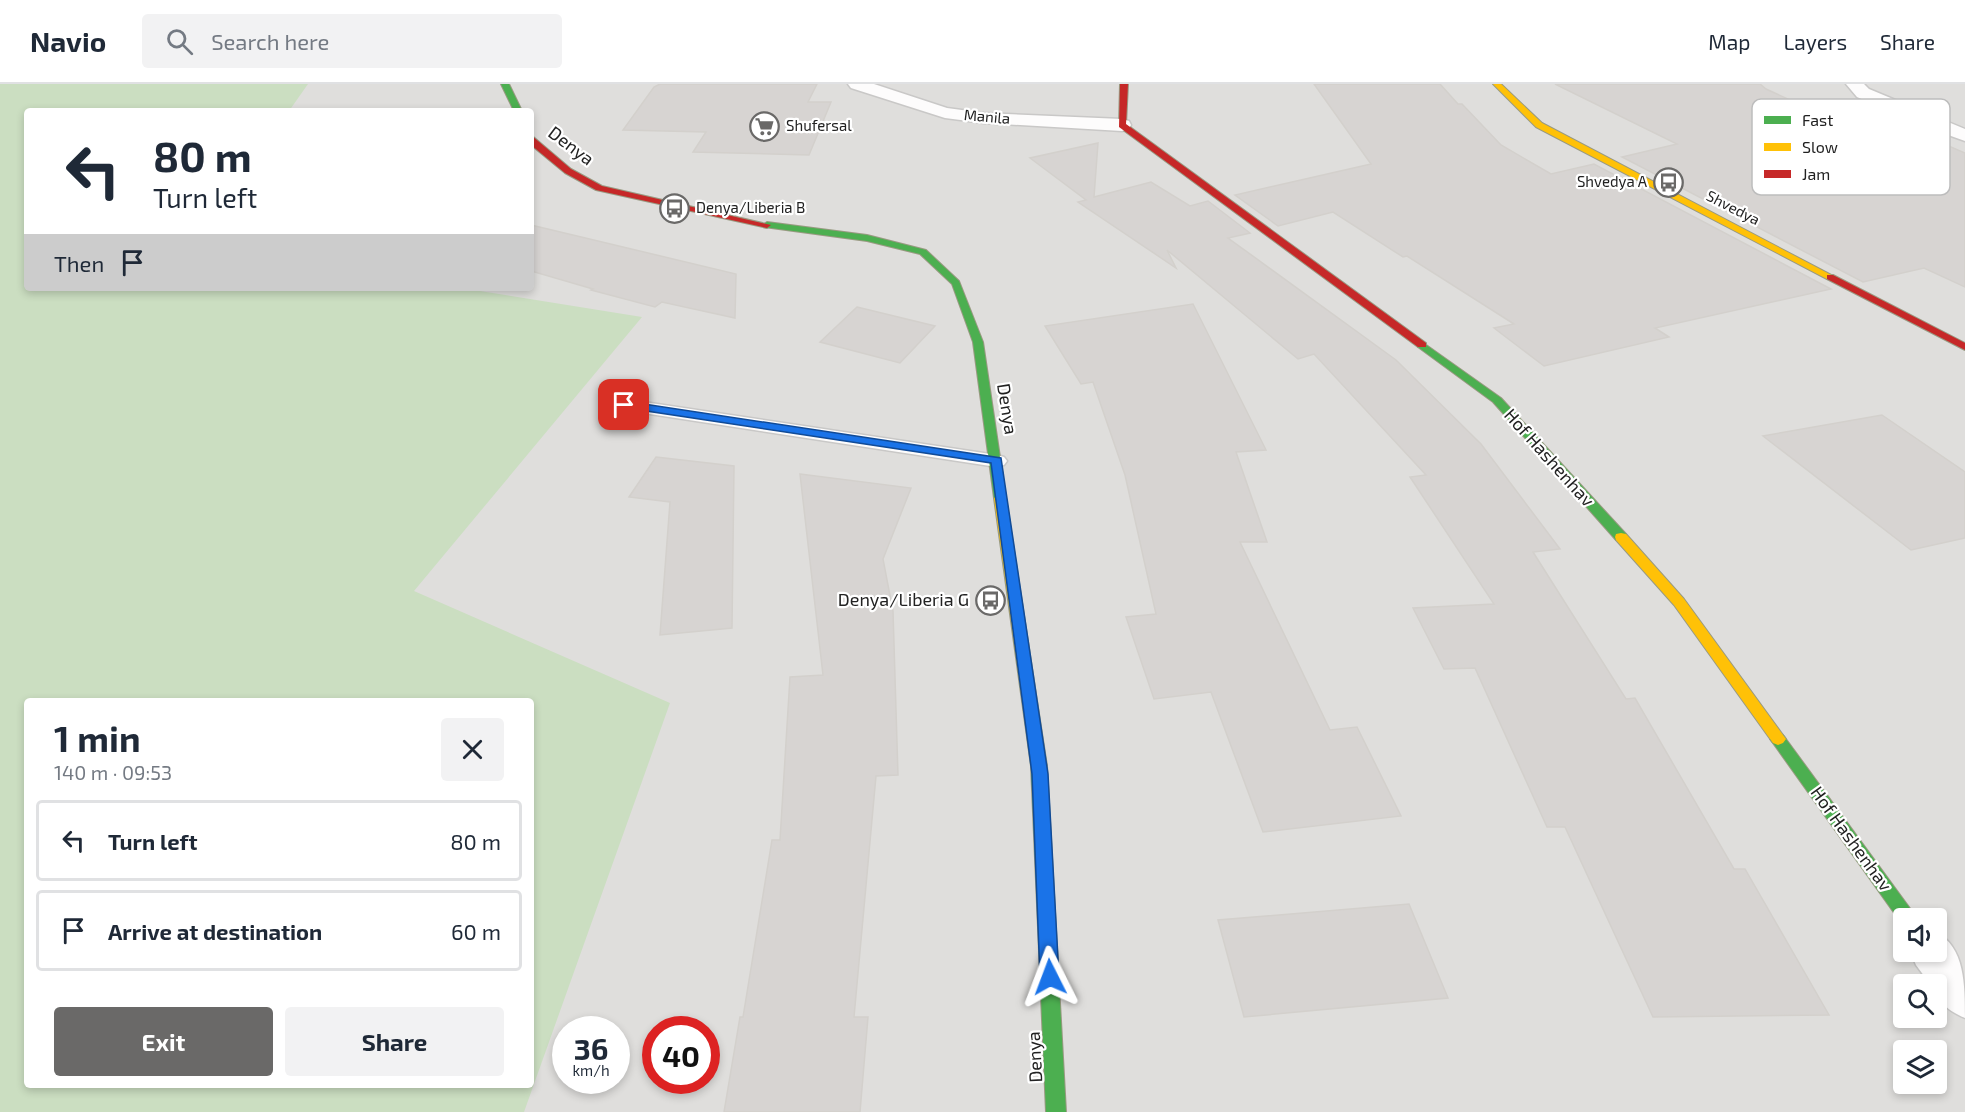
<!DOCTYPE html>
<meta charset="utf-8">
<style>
body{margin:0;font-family:"Exo 2",sans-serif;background:#f2f2f3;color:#1f2937;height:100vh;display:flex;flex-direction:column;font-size:22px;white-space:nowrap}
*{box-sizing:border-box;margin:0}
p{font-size:20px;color:#747a83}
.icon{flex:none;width:33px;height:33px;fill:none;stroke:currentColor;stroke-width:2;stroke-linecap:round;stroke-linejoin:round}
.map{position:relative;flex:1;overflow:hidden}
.drawer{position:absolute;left:24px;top:614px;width:510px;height:390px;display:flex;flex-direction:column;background:#fff;border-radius:6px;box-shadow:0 3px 9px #0003}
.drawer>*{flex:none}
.hud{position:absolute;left:24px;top:24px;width:510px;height:183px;border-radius:6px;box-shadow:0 3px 9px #0003;background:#fff;color:#1f2937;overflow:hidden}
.buttons{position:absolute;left:1893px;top:824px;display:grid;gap:12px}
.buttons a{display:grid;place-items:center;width:54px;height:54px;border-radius:6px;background:#fff;box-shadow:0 3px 9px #0003;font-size:30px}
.speed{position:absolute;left:552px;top:932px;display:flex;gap:12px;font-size:30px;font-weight:700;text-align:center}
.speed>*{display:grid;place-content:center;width:78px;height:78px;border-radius:50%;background:#fff;box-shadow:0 3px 9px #0003;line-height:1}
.speed small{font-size:15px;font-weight:400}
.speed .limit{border:9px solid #d22;background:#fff;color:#111}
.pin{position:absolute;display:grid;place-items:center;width:51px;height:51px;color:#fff;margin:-26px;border-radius:12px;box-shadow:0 3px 9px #0006}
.me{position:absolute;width:66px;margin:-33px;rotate:357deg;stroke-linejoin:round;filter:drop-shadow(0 0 4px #0008)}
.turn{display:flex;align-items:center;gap:21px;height:126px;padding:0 30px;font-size:27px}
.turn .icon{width:78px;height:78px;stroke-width:2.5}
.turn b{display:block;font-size:42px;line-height:51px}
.then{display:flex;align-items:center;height:57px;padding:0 30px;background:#0003;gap:12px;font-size:22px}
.round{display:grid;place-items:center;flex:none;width:63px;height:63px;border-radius:6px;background:#f2f2f3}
.summary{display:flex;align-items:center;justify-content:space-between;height:102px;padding:0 30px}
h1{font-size:36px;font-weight:700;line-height:45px}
.cta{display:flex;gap:12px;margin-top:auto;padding:12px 30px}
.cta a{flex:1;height:69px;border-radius:6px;background:#6a6968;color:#fff;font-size:24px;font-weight:700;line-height:69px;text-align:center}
.cta a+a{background:#f2f2f3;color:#1f2937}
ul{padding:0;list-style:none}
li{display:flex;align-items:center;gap:18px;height:81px;margin:0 12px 9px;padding:0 18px;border:3px solid #e0e1e3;border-radius:6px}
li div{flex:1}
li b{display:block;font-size:22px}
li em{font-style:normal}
header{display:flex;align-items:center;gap:36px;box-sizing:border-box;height:84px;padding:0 30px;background:#fff;border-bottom:2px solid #e0e1e3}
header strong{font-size:28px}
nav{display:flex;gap:33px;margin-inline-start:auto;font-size:21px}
.search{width:420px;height:54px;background:#f2f2f3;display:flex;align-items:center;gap:15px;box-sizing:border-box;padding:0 21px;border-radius:6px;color:#747a83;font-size:22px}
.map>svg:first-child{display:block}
</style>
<header>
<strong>Navio</strong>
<div class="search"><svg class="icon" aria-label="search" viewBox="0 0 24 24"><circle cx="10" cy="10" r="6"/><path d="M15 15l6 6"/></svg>Search here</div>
<nav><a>Map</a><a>Layers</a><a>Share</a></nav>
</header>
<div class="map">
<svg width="1965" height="1028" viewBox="0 0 1965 1028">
<rect width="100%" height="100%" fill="#f0eeeb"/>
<path fill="#dfdedc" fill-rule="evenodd" d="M0,0H1965V1028H0ZM27,27H531V204H27ZM27,616H531V1000H27ZM1904,834H1936V867H1904ZM1904,900H1936V933H1904ZM566,945H616V996H566ZM656,945H706V996H656ZM1904,966H1936V999H1904Z"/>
<path fill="#cbdec1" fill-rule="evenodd" d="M0,0H308L289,27H27V204H461L642,233L414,507L670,619L524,1028H0ZM27,616H531V1000H27Z"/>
<g fill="#d7d4d2" stroke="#d3d0cc" stroke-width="1.5">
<polygon points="660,0 817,0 808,18 831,18 809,71 693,68 706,48 623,46 654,3"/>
<polygon points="1314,0 1440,0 1458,20 1462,20 1501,61 1551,90 1594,80 1831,205 1655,244 1669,253 1544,282 1494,244 1514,240 1407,172 1403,173 1333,128 1278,142 1235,111 1371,80"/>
<polygon points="1555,0 1760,0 1766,5 1866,51 1907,44 1965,69 1965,203 1924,184 1863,198 1622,73 1677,60"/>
<polygon points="1098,59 1094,113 1151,98 1190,122 1208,117 1250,149 1228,154 1396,276 1481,360 1560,465 1533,468 1626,615 1635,614 1734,785 1745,785 1829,931 1653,933 1565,743 1547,743 1475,584 1444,585 1413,524 1494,520 1410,393 1426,391 1314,270 1298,275 1167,166 1176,184 1078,118 1086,116 1030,74"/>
<polygon points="531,141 736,190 735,234 662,218 655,223 591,206 593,205 531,187"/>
<polygon points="1193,220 1266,366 1236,368 1267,458 1240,458 1330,646 1357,643 1401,732 1263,748 1211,608 1154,615 1126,533 1156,530 1125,391 1093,298 1081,300 1045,242"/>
<polygon points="857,223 935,242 900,279 820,258"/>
<polygon points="1882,331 1965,388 1965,454 1911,466 1763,352"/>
<polygon points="656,373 734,382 732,544 660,551 670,418 629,413"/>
<polygon points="800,390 911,404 883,475 893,527 898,691 876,692 854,933 868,933 860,1028 724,1028 740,933 743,933 772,756 780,756 790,593 823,591"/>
<polygon points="1409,820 1448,914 1244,933 1218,836"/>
</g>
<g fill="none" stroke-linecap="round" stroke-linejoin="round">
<defs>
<polygon id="lane" points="624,315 997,371 1004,373 1007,377 1004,381 997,383 617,325 614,321 617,317"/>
<g id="street">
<polygon points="848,0 874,0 947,24 984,29 1122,35 1129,37 1131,41 1129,45 1122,47 984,39 945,34 851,4"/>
<polygon points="1846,0 1864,0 1869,5 1965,45 1965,57 1923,42 1857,13"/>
<path d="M1936,848C1965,863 1965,901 1965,934C1949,927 1936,918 1936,900H1930L1916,881L1910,867H1936Z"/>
</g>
<g id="fast">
<polygon points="501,0 509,0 522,27 514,27"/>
<polygon points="767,138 867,151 926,166 959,197 983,258 1006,414 1004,417 1000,418 994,414 973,258 952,200 920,170 867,157 764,143 763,141"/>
<polygon points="1422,258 1501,314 1626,450 1627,453 1626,456 1616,456 1493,318 1418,263 1417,261"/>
<polygon points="1778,649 1783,651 1917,834 1904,834 1904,840 1902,840 1773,659 1770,655 1773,651"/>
<polygon points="1039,676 1045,678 1047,682 1066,1028 1046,1028 1031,682 1033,678"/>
</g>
<g id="slow">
<polygon points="1493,0 1501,0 1542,39 1835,193 1827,195 1536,43"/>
<polygon points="1000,410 1006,414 1047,682 1045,686 1039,688 1033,686 1031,682 994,414"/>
<polygon points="1621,449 1626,450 1684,515 1783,651 1786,655 1783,659 1778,661 1773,659 1674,521 1616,456 1615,453 1616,450"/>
</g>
<g id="jam">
<polygon points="1120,0 1128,0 1126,40 1426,259 1426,263 1418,263 1119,43"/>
<polygon points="531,51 571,85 602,102 771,141 767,144 596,106 565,89 531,61"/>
<polygon points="1827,191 1833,191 1965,259 1965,266 1827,195"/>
</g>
</defs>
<use href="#lane" stroke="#c9c8c7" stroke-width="3"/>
<use href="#street" stroke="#c9c8c7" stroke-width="3"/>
<use href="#fast" stroke="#999a82" stroke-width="2"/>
<use href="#slow" stroke="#999a82" stroke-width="2"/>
<use href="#jam" stroke="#999a82" stroke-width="2"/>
<use href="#lane" fill="#fdfcfc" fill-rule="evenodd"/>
<use href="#street" fill="#fdfcfc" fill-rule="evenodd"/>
<use href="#fast" fill="#4caf50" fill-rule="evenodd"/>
<use href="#slow" fill="#ffc107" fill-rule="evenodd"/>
<use href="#jam" fill="#c62828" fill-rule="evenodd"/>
</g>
<polygon fill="#1a73e8" stroke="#114b97" stroke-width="1.5" points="624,317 1001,374 1048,690 1059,893 1056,899 1050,901 1043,899 1040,893 1032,690 991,379 620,323 620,318"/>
<defs>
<symbol id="supermarket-ring" viewBox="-11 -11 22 22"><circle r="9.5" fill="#fff" stroke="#6a6968" stroke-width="1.5"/><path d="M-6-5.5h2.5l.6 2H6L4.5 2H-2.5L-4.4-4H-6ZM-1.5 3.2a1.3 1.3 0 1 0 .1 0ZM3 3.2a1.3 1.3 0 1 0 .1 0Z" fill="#6a6968"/></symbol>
<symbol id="bus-ring" viewBox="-11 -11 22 22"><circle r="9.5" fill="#fff" stroke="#6a6968" stroke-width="1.5"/><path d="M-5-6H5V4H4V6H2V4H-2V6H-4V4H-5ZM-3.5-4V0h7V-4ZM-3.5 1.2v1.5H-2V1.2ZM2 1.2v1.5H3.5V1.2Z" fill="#6a6968"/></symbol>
</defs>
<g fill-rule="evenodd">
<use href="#supermarket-ring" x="748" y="26" width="33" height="33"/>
<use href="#bus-ring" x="1652" y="82" width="33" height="33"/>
<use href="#bus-ring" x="658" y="108" width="33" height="33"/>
<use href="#bus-ring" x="974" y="500" width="33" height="33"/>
</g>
<g text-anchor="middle" stroke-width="4.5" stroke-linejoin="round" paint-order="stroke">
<g font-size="15" fill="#222" stroke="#fff">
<text transform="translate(987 33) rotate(5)" y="5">Manila</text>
<text transform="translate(1733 124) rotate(27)" y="5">Shvedya</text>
</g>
<g font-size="15" fill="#222" stroke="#fff" text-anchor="start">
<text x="786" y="47">Shufersal</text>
<text x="1647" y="103" text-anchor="end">Shvedya A</text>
<text x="696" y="129">Denya/Liberia B</text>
</g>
<g font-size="18" fill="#222" stroke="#fff">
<text transform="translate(571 62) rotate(37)" y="6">Denya</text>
<text transform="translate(1007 325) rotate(81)" y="6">Denya</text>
<text transform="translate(1549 374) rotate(48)" y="6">Hof Hashenhav</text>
<text transform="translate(1851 755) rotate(54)" y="6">Hof Hashenhav</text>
<text transform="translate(1035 973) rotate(-93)" y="6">Denya</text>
</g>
<g font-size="18" fill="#222" stroke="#fff" text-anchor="end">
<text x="969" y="522">Denya/Liberia G</text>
</g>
</g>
<rect x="1752" y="15" width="198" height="96" rx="9" fill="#fff" stroke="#bdbdbd" stroke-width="1.5"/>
<rect x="1764" y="32" width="27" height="8" fill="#4caf50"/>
<rect x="1764" y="59" width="27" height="8" fill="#ffc107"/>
<rect x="1764" y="86" width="27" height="8" fill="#c62828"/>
<g font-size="16" fill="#222">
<text x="1802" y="42">Fast</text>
<text x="1802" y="69">Slow</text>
<text x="1802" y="96">Jam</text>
</g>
</svg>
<div class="buttons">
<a><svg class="icon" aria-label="sound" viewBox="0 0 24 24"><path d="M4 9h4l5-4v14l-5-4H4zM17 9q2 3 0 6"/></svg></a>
<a><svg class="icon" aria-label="search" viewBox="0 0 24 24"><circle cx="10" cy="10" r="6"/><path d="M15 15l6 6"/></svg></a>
<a><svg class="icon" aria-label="layers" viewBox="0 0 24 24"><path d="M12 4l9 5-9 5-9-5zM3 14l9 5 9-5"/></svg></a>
</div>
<div class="speed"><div>36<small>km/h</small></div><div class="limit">40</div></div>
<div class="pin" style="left:624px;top:321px;background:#d93025"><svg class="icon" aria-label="arrive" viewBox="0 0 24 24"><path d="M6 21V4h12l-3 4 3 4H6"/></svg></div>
<svg class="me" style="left:1050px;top:893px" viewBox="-20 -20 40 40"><path d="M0-17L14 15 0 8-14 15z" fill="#1a73e8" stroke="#fff" stroke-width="4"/></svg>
<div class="hud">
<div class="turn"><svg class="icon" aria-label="left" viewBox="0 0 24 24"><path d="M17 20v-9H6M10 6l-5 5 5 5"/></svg><div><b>80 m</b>Turn left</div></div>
<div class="then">Then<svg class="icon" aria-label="arrive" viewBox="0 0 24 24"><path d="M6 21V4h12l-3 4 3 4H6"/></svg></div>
</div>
<section class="drawer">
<div class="summary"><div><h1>1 min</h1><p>140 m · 09:53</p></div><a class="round"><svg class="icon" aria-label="close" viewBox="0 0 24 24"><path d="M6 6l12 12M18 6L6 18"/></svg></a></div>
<ul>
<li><svg class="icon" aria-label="left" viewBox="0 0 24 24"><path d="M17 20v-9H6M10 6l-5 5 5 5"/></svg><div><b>Turn left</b></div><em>80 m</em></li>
<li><svg class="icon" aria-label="arrive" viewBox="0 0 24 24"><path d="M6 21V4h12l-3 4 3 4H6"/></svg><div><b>Arrive at destination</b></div><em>60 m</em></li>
</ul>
<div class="cta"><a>Exit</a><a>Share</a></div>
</section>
</div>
